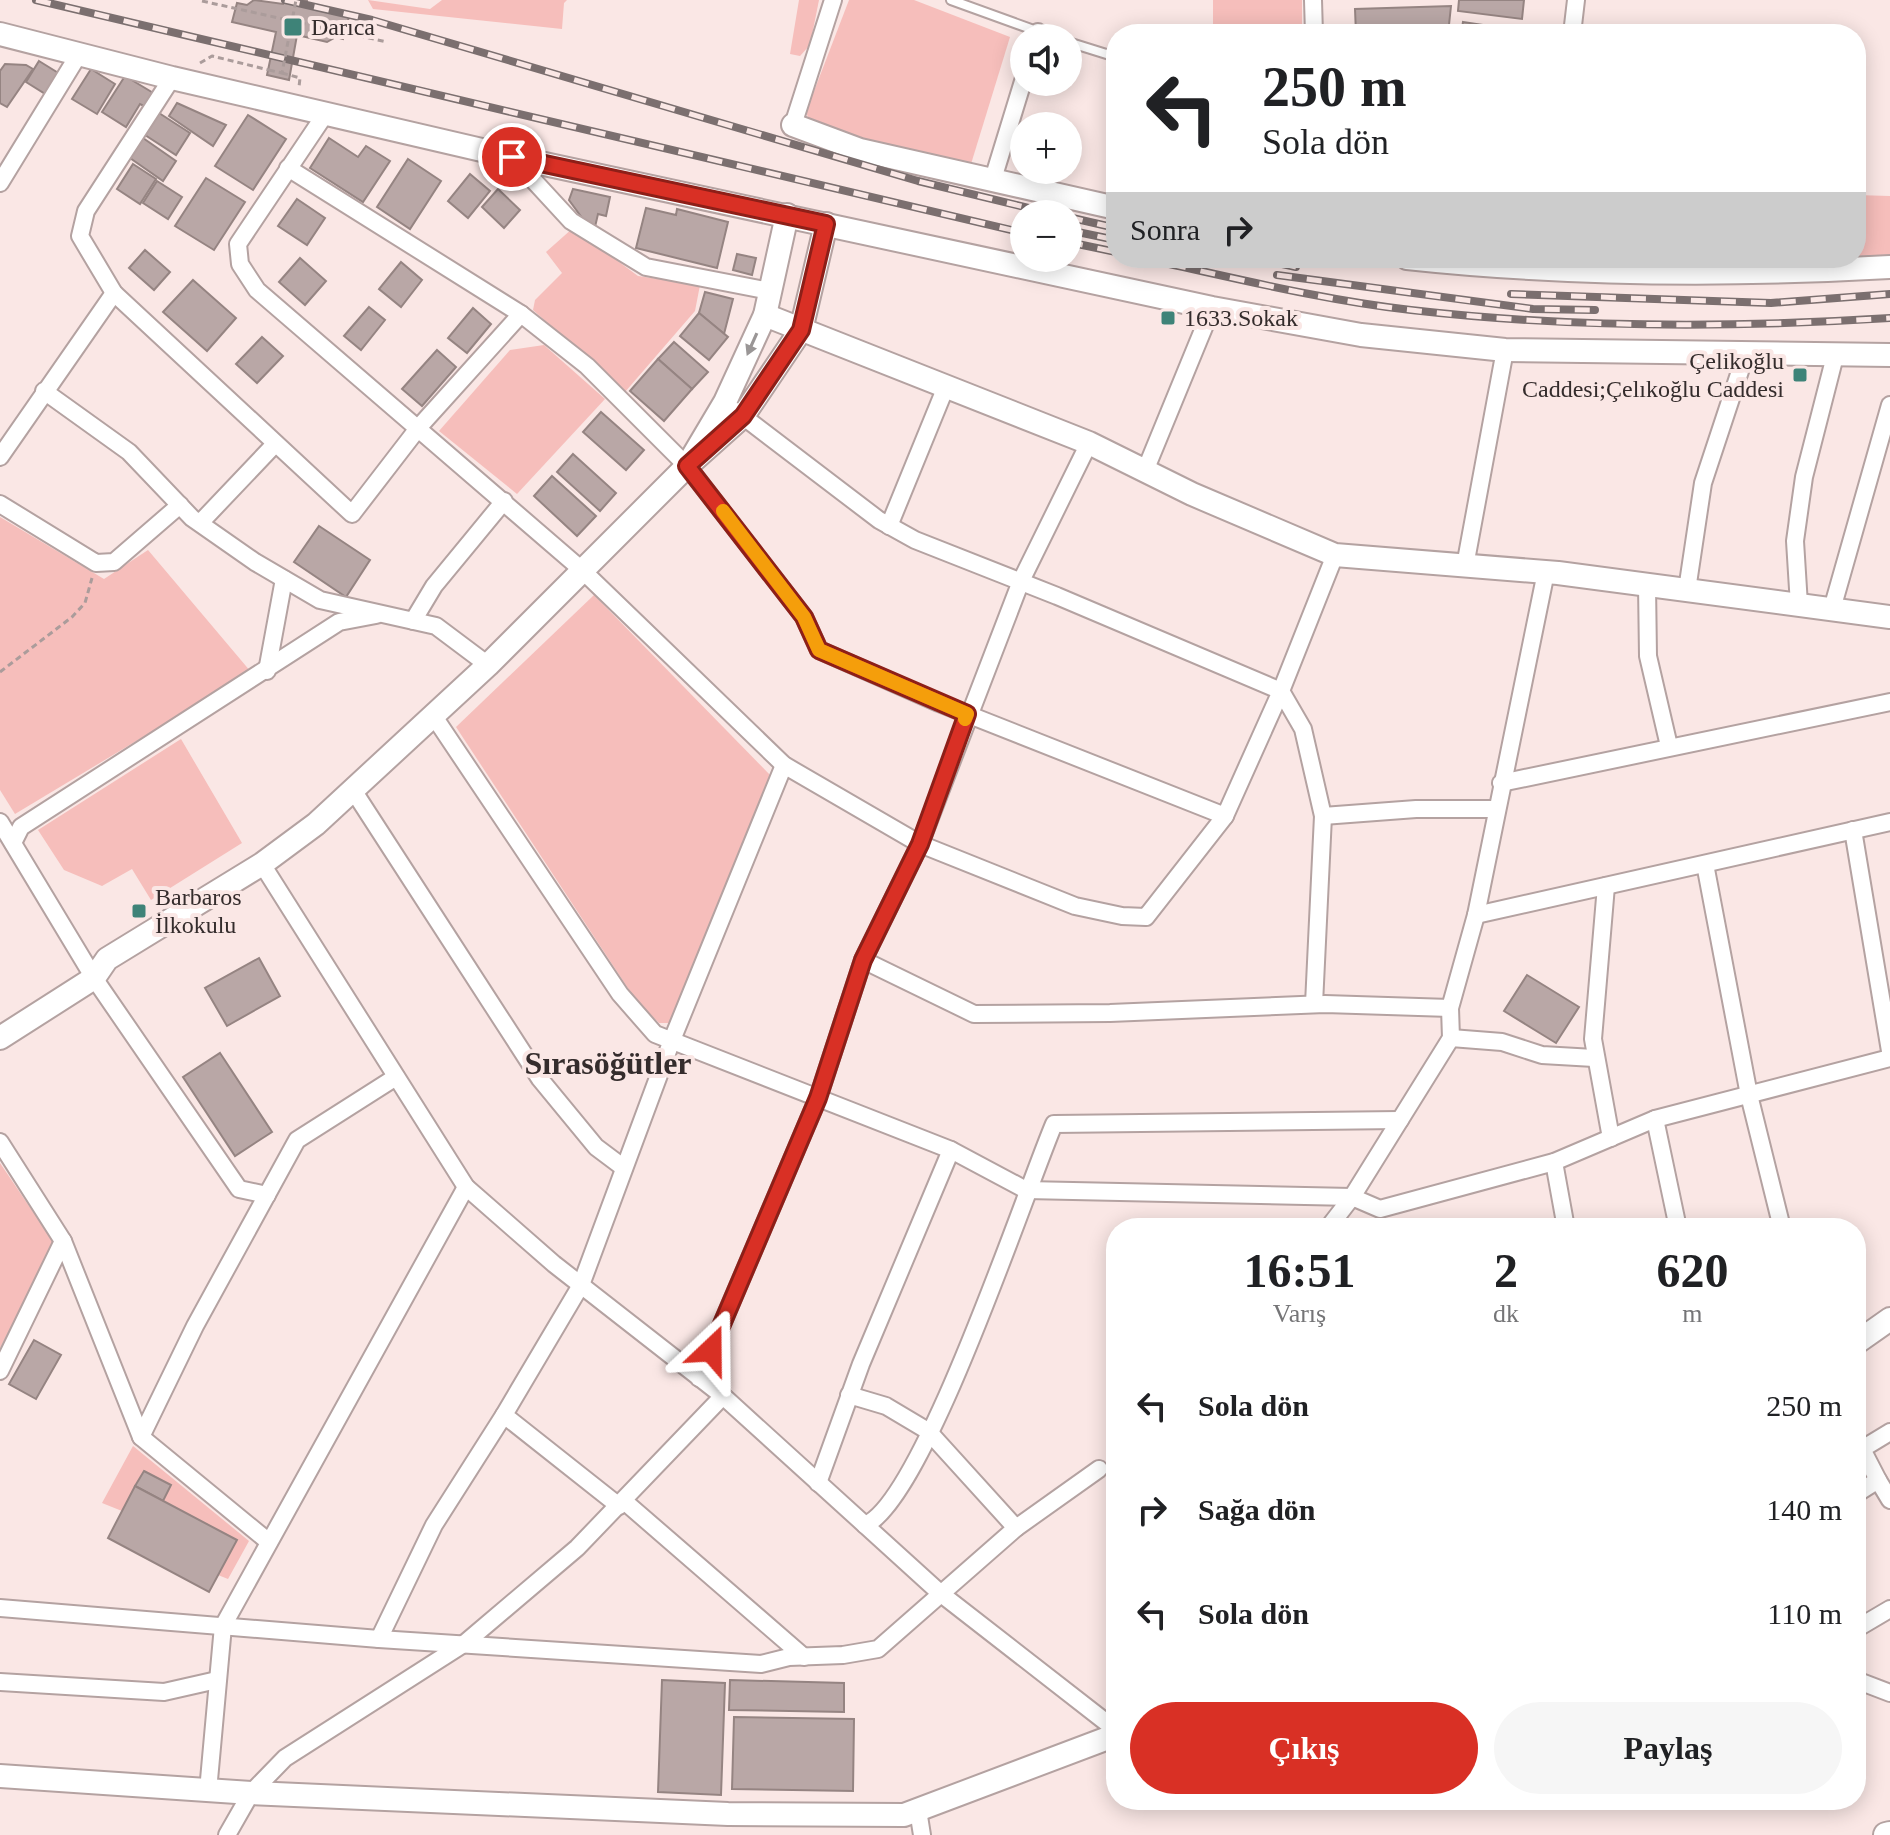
<!DOCTYPE html>
<html lang="tr">
<meta charset="utf-8">
<style>
body{margin:0;font-family:"Times New Roman",serif;background:#f6f6f6;color:#202124;height:100vh;display:flex;flex-direction:column;font-size:30px;white-space:nowrap}
*{box-sizing:border-box;margin:0}
p{font-size:26px;color:#757577}
.icon{flex:none;width:44px;height:44px;fill:none;stroke:currentColor;stroke-width:2;stroke-linecap:round;stroke-linejoin:round}
.map{position:relative;flex:1;overflow:hidden}
.details{position:absolute;left:1106px;top:1218px;width:760px;height:592px;display:flex;flex-direction:column;background:#fff;border-radius:32px;box-shadow:0 4px 20px #0003}
.details>*{flex:none}
.hud{position:absolute;left:1106px;top:24px;width:760px;height:244px;border-radius:32px;box-shadow:0 4px 20px #0003;background:#fff;color:#202124;overflow:hidden}
.fabs{position:absolute;left:1010px;top:24px;display:grid;gap:16px}
.fabs a{display:grid;place-items:center;width:72px;height:72px;border-radius:50%;background:#fff;box-shadow:0 4px 20px #0003;font-size:40px}
.pin{position:absolute;display:grid;place-items:center;width:68px;height:68px;color:#fff;margin:-34px;border:4px solid #fff;border-radius:50%;box-shadow:0 2px 8px #0007}
.me{position:absolute;width:88px;margin:-44px;rotate:23deg;stroke-linejoin:round;filter:drop-shadow(0 0 6px #0008)}
.turn{display:flex;align-items:center;gap:28px;height:168px;padding:0 24px;font-size:36px}
.turn .icon{width:104px;height:104px;stroke-width:2.5}
.turn b{display:block;font-size:56px;line-height:68px}
.then{display:flex;align-items:center;height:76px;padding:0 24px;background:#0003;gap:16px;font-size:30px}
.eta{display:flex;justify-content:space-evenly;align-items:center;height:136px;text-align:center}
.eta b{font-size:48px;font-weight:800;line-height:56px}
.primary-button{display:flex;gap:16px;margin-top:auto;padding:16px 24px}
.primary-button a{flex:1;height:92px;border-radius:48px;background:#d93025;color:#fff;font-size:32px;font-weight:800;line-height:92px;text-align:center}
.primary-button a+a{background:#f6f6f6;color:#202124}
ul{padding:0;list-style:none}
li{display:flex;align-items:center;gap:24px;height:104px;padding:0 24px}
li div{flex:1}
li b{display:block;font-size:30px}
li em{font-style:normal}
.map>svg:first-child{display:block}
</style>
<div class="map">
<svg width="1890" height="1835" viewBox="0 0 1890 1835">
<rect width="100%" height="100%" fill="#fae7e5"/>
<g fill="#f6bebb">
<polygon points="368,0 430,9 442,0 567,0 564,3 562,29 373,9"/>
<polygon points="799,0 819,0 810,45 800,56 790,54"/>
<polygon points="849,0 914,0 1010,37 971,164 812,128 806,112"/>
<rect x="1213" y="0" width="89" height="34"/>
<polygon points="1856,195 1890,196 1890,255 1856,256"/>
<polygon points="573,228 638,276 700,285 695,311 625,392 533,310 535,300 562,273 546,252"/>
<polygon points="1655,258 1794,258 1655,262"/>
<polygon points="544,345 605,399 517,494 439,431 510,350"/>
<polygon points="0,517 104,579 148,550 251,672 15,814 0,790"/>
<polygon points="594,595 773,778 673,1023 659,1023 635,999 456,727"/>
<polygon points="181,739 242,843 151,900 132,869 102,886 64,870 38,830"/>
<polygon points="0,1163 54,1243 0,1348"/>
<polygon points="133,1446 249,1541 228,1579 218,1575 237,1540 163,1501 171,1485 144,1471 122,1511 102,1503"/>
</g>
<g fill="#b9a7a6" stroke="#958482" stroke-width="2">
<polygon points="254,0 283,4 284,0 307,0 306,7 349,17 343,39 336,37 327,42 297,35 289,80 267,75 276,32 232,22 237,3 247,5"/>
<polygon points="1459,0 1524,0 1522,19 1458,11"/>
<polygon points="1451,6 1448,34 1356,34 1355,9"/>
<polygon points="1463,22 1497,27 1496,34 1461,34"/>
<polygon points="39,61 60,74 47,95 26,82"/>
<polygon points="5,64 26,65 33,69 7,107 0,103 0,71"/>
<polygon points="91,69 115,84 97,114 72,99"/>
<polygon points="125,76 155,94 146,107 140,104 126,127 102,112"/>
<polygon points="177,103 226,125 213,146 169,116"/>
<polygon points="159,113 190,133 176,155 145,135"/>
<polygon points="248,115 286,139 253,190 215,166"/>
<polygon points="143,138 176,161 163,181 130,158"/>
<polygon points="329,138 358,157 366,146 390,161 363,202 310,168"/>
<polygon points="408,159 441,181 410,229 377,207"/>
<polygon points="133,164 156,179 140,204 117,189"/>
<polygon points="470,174 490,191 468,218 448,201"/>
<polygon points="206,178 245,202 214,250 175,226"/>
<polygon points="157,181 182,197 168,219 143,203"/>
<polygon points="498,189 520,210 504,228 482,207"/>
<polygon points="573,189 610,197 606,216 598,214 595,227 588,226 569,200"/>
<polygon points="297,199 325,218 307,245 278,226"/>
<polygon points="646,208 676,215 677,209 728,222 717,268 636,248"/>
<polygon points="145,250 170,272 154,290 129,268"/>
<polygon points="737,254 756,258 752,275 733,270"/>
<polygon points="300,258 326,281 305,305 279,282"/>
<polygon points="401,262 422,280 401,307 379,289"/>
<polygon points="193,280 236,318 207,351 163,312"/>
<polygon points="705,292 733,299 724,334 699,313"/>
<polygon points="369,307 385,320 361,350 344,336"/>
<polygon points="473,308 491,324 467,353 448,338"/>
<polygon points="699,313 728,337 709,360 680,336"/>
<polygon points="262,337 283,356 257,383 236,364"/>
<polygon points="674,342 708,372 692,389 658,359"/>
<polygon points="437,350 456,367 422,406 402,389"/>
<polygon points="658,359 692,389 664,421 630,391"/>
<polygon points="601,412 644,450 626,470 583,432"/>
<polygon points="573,454 616,493 600,511 557,472"/>
<polygon points="552,476 596,516 577,536 534,496"/>
<polygon points="319,526 370,560 346,597 294,562"/>
<polygon points="259,958 280,996 227,1026 205,988"/>
<polygon points="1527,975 1579,1007 1556,1043 1504,1011"/>
<polygon points="220,1053 272,1132 235,1156 183,1077"/>
<polygon points="34,1340 61,1355 36,1399 9,1384"/>
<polygon points="144,1471 171,1485 163,1501 135,1486"/>
<polygon points="135,1486 237,1540 209,1592 108,1538"/>
<polygon points="662,1680 725,1683 721,1795 658,1792"/>
<polygon points="730,1680 844,1683 844,1712 729,1710"/>
<polygon points="734,1717 854,1719 853,1791 732,1789"/>
</g>
<g fill="none" stroke-linecap="round" stroke-linejoin="round">
<defs>
<g id="lane">
<polyline points="951,0 1056,38"/>
<polyline points="1068,42 1116,57"/>
</g>
<g id="street">
<polyline points="1313,0 1314,34"/>
<polyline points="1572,34 1576,0"/>
<polyline points="1036,38 1038,32"/>
<polyline points="172,78 86,211 80,236 114,293 352,514 419,427 521,314"/>
<polyline points="326,113 238,244 240,264 257,290 582,570 784,765 920,844 1075,906 1122,916 1146,917 1225,816 1281,691 1057,596 915,540 879,520 736,411"/>
<polyline points="793,125 833,0"/>
<polyline points="512,157 571,221 646,267 770,291"/>
<polyline points="288,168 521,314 587,366 687,466 804,617 819,650 939,703 1225,816"/>
<polyline points="993,179 1024,78"/>
<polyline points="0,183 79,54"/>
<polyline points="44,391 129,452 192,518 255,562 320,600 436,626 488,665"/>
<polyline points="0,457 114,293"/>
<polyline points="1145,471 1212,308"/>
<polyline points="0,504 96,563 114,562 180,505"/>
<polyline points="200,523 275,444"/>
<polyline points="889,526 945,389"/>
<polyline points="1465,566 1505,350"/>
<polyline points="1647,585 1648,656 1669,746"/>
<polyline points="1687,590 1703,483 1746,353"/>
<polyline points="1799,605 1795,541 1804,477 1835,356"/>
<polyline points="1832,609 1890,405"/>
<polyline points="413,621 434,586 504,501"/>
<polyline points="267,671 284,579"/>
<polyline points="433,715 620,994 655,1034 951,1150 1026,1190 1352,1197 1380,1209 1554,1162 1655,1119 1890,1058"/>
<polyline points="1501,783 1890,702"/>
<polyline points="353,790 540,1079 596,1147 624,1168"/>
<polyline points="1323,816 1416,809 1495,809"/>
<polyline points="0,822 94,978 239,1189 267,1195"/>
<polyline points="1853,830 1890,1051"/>
<polyline points="13,843 21,827 339,622 376,615"/>
<polyline points="262,864 466,1187 554,1264 723,1396 940,1593 1116,1730"/>
<polyline points="1705,864 1749,1095 1782,1228"/>
<polyline points="1606,886 1593,1039 1611,1138"/>
<polyline points="1476,915 1890,822"/>
<polyline points="863,960 974,1014 1110,1013 1325,1004 1450,1008"/>
<polyline points="1314,1004 1323,816 1303,729 1281,691 1335,555"/>
<polyline points="1451,1038 1502,1042 1542,1055 1594,1058"/>
<polyline points="1655,1119 1678,1228"/>
<polyline points="0,1142 63,1241 141,1437 269,1542"/>
<polyline points="1554,1162 1566,1228"/>
<polyline points="1328,1228 1352,1197 1451,1038 1450,1008 1476,915 1546,572"/>
<polyline points="0,1371 63,1241"/>
<polyline points="699,1378 818,1098 863,960 920,844 1021,581 1089,443"/>
<polyline points="849,1395 886,1406 928,1431 1016,1528"/>
<polyline points="141,1437 195,1326 297,1140 396,1077"/>
<polyline points="1878,1480 1862,1449 1890,1432"/>
<polyline points="818,1483 861,1364 951,1150"/>
<polyline points="1856,1494 1878,1480 1890,1500"/>
<polyline points="624,1501 804,1657"/>
<polyline points="619,1506 504,1415 581,1285 672,1040 784,765"/>
<path d="M865,1525C923,1501 1024,1195 1054,1124L1400,1120"/>
<polyline points="0,1608 379,1639 761,1664 789,1657 843,1655 878,1649 1016,1528 1099,1469"/>
<polyline points="1856,1629 1890,1609"/>
<polyline points="379,1639 434,1525 504,1415"/>
<polyline points="1856,1680 1890,1693"/>
<polyline points="0,1682 164,1692 217,1680"/>
<polyline points="208,1791 223,1626 466,1187"/>
<polyline points="918,1810 922,1835"/>
<polyline points="227,1835 251,1793 285,1758 465,1643 577,1548 723,1396"/>
</g>
<g id="secondary">
<polyline points="0,34 172,78 512,157 1212,308 1361,335 1505,350 1890,355"/>
<polyline points="793,125 860,150 1116,208"/>
<polyline points="787,215 765,315 725,402 687,466 743,416 801,330 826,224"/>
<path d="M1407,258C1566,275 1730,276 1890,267"/>
<polyline points="765,315 1089,443 1192,494 1335,555 1558,573 1890,617"/>
<polyline points="0,1038 94,978 107,959 262,864 316,824 488,665 687,466"/>
<polyline points="1856,1343 1890,1319"/>
<polyline points="0,1776 251,1793 728,1814 904,1815 1116,1735"/>
</g>
<polyline id="primary" points="1886,1835 1890,1834"/>
</defs>
<use href="#lane" stroke="#b4a2a1" stroke-width="12"/>
<use href="#street" stroke="#b4a2a1" stroke-width="20"/>
<use href="#secondary" stroke="#b4a2a1" stroke-width="26"/>
<use href="#primary" stroke="#b4a2a1" stroke-width="28"/>
<g stroke="#ab9c9b" stroke-width="3" stroke-dasharray="6 4" stroke-linecap="butt">
<polyline points="202,1 387,42"/>
<polyline points="200,63 212,56 269,70"/>
<polyline points="282,73 300,78 299,87"/>
<polyline points="0,672 72,617 85,603 92,578"/>
</g>
<use href="#lane" stroke="#fff" stroke-width="8"/>
<use href="#street" stroke="#fff" stroke-width="16"/>
<use href="#secondary" stroke="#fff" stroke-width="22"/>
<use href="#primary" stroke="#fff" stroke-width="24"/>
<defs>
<g id="rail">
<polyline points="36,0 1024,233"/>
<polyline points="285,0 372,20 918,181 1053,214"/>
<polyline points="1068,217 1116,228"/>
<polyline points="1068,230 1116,240"/>
<polyline points="1068,242 1116,252"/>
<path d="M1142,258C1231,277 1321,300 1411,310C1570,328 1731,328 1890,318"/>
<polyline points="1255,258 1296,267"/>
<polyline points="1277,275 1533,309 1595,310"/>
<polyline points="1511,294 1771,303 1890,294"/>
</g>
</defs>
<use href="#rail" stroke="#7b6f6f" stroke-width="8"/>
<use href="#rail" stroke="#fae7e5" stroke-width="5" stroke-dasharray="15" stroke-linecap="butt"/>
<polyline stroke="#ab9c9b" stroke-width="3" stroke-dasharray="6 4" stroke-linecap="butt" points="269,70 282,73 296,0"/>
</g>
<defs><path id="oneway-solid" d="M-6-.8H1V-3.2L6.5 0L1 3.2V.8H-6Z" transform="scale(2)"/></defs>
<use fill="#9a9696" href="#oneway-solid" transform="translate(752 344) rotate(114)"/>
<g fill="none" stroke-linecap="round" stroke-linejoin="round">
<defs>
<polyline id="route" points="512,157 826,224 801,330 743,416 687,466 804,617 819,650 967,714 920,844 863,960 818,1098 711,1350"/>
</defs>
<use href="#route" stroke="#8d1f18" stroke-width="20"/>
<use href="#route" stroke="#d93025" stroke-width="14"/>
<polyline stroke="#f59e0b" stroke-width="14" points="723,511 804,617 819,650 967,714 965,719"/>
</g>
<g fill="#3e8378" stroke="#fae7e5" stroke-width="3">
<rect x="283" y="17" width="20" height="20" rx="4"/>
<rect x="1160" y="310" width="16" height="16" rx="4"/>
<rect x="1792" y="367" width="16" height="16" rx="4"/>
<rect x="131" y="903" width="16" height="16" rx="4"/>
</g>
<g text-anchor="middle" stroke-width="8" stroke-linejoin="round" paint-order="stroke">
<g font-size="24" fill="#342c2c" stroke="#fae7e5" text-anchor="start">
<text x="311" y="35">Darıca</text>
<text x="1184" y="326">1633.Sokak</text>
<text x="1784" y="369" text-anchor="end">Çelikoğlu<tspan x="1784" dy="28">Caddesi;Çelıkoğlu Caddesi</tspan></text>
<text x="155" y="905">Barbaros<tspan x="155" dy="28">İlkokulu</tspan></text>
</g>
<g font-size="32" font-weight="bold" fill="#342c2c" stroke="#fae7e5">
<text x="608" y="1074">Sırasöğütler</text>
</g>
</g>
</svg>
<div class="fabs">
<a><svg class="icon" aria-label="sound" viewBox="0 0 24 24"><path d="M4 9h4l5-4v14l-5-4H4zM17 9q2 3 0 6"/></svg></a>
<a>+</a>
<a>−</a>
</div>
<div class="pin" style="left:512px;top:157px;background:#d93025"><svg class="icon" aria-label="arrive" viewBox="0 0 24 24"><path d="M6 21V4h12l-3 4 3 4H6"/></svg></div>
<svg class="me" style="left:711px;top:1350px" viewBox="-20 -20 40 40"><path d="M0-17L14 15 0 8-14 15z" fill="#d93025" stroke="#fff" stroke-width="4"/></svg>
<div class="hud">
<div class="turn"><svg class="icon" aria-label="left" viewBox="0 0 24 24"><path d="M17 20v-9H6M10 6l-5 5 5 5"/></svg><div><b>250 m</b>Sola dön</div></div>
<div class="then">Sonra<svg class="icon" aria-label="right" viewBox="0 0 24 24"><path d="M7 20v-9h11M14 6l5 5-5 5"/></svg></div>
</div>
<section class="details">
<div class="eta">
<div><b>16:51</b><p>Varış</p></div>
<div><b>2</b><p>dk</p></div>
<div><b>620</b><p>m</p></div>
</div>
<ul>
<li><svg class="icon" aria-label="left" viewBox="0 0 24 24"><path d="M17 20v-9H6M10 6l-5 5 5 5"/></svg><div><b>Sola dön</b></div><em>250 m</em></li>
<li><svg class="icon" aria-label="right" viewBox="0 0 24 24"><path d="M7 20v-9h11M14 6l5 5-5 5"/></svg><div><b>Sağa dön</b></div><em>140 m</em></li>
<li><svg class="icon" aria-label="left" viewBox="0 0 24 24"><path d="M17 20v-9H6M10 6l-5 5 5 5"/></svg><div><b>Sola dön</b></div><em>110 m</em></li>
</ul>
<div class="primary-button"><a>Çıkış</a><a>Paylaş</a></div>
</section>
</div>
